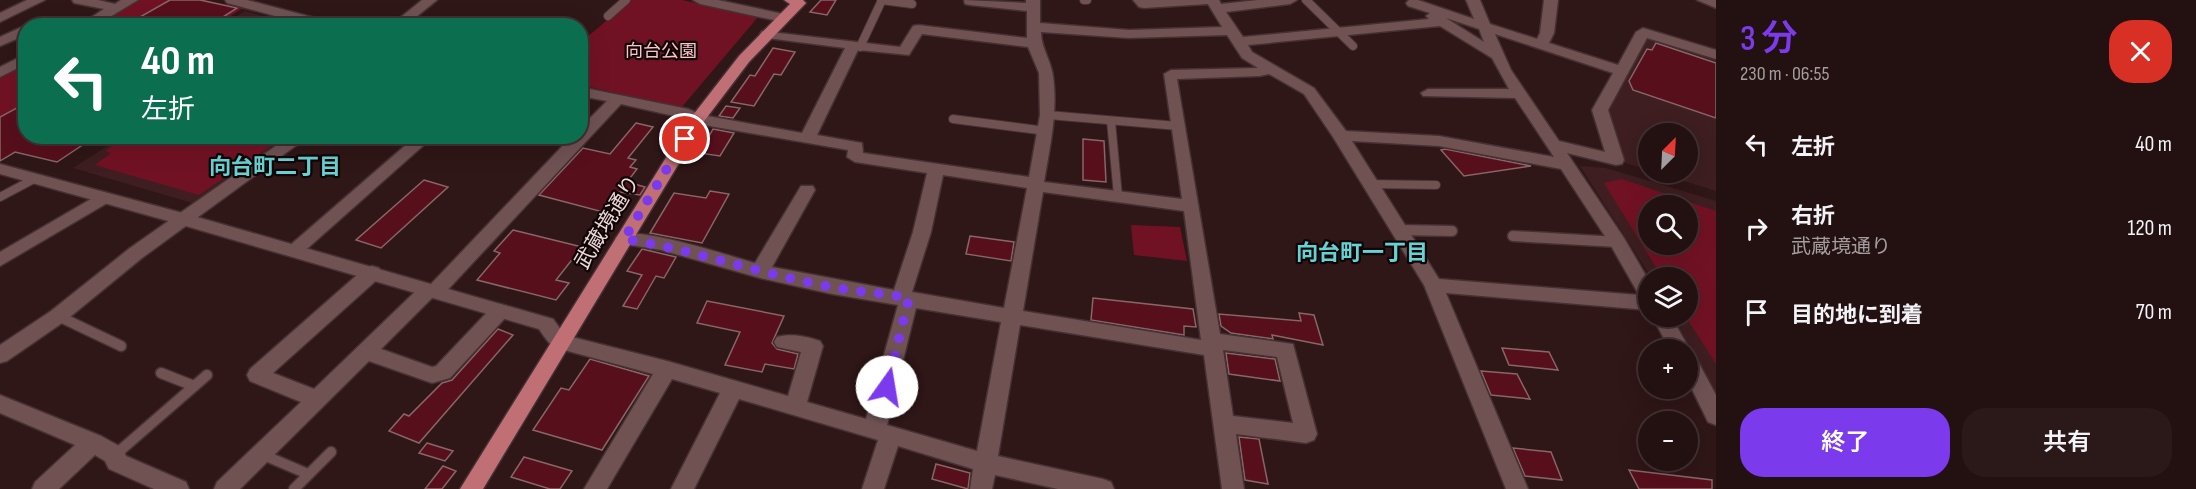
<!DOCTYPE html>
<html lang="ja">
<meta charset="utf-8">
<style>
body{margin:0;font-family:"Sofia Sans Condensed","Noto Sans JP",sans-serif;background:#2b191a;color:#f1f3f6;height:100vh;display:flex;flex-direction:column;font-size:22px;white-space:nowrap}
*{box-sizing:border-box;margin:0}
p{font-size:20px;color:#a39d9f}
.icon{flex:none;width:33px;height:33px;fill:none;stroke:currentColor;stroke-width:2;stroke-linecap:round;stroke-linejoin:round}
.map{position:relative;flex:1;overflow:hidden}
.panel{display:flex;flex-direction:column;background:#231011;width:480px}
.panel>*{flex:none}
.top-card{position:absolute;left:18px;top:18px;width:570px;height:126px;border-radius:24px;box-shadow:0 6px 24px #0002,0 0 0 2px #403031;background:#0b6e4f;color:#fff;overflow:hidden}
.needle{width:39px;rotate:24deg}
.tools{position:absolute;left:1638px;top:123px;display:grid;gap:12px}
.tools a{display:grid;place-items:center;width:60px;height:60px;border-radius:50%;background:#231011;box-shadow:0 6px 24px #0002,0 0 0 2px #403031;font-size:30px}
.pin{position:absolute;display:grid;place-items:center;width:51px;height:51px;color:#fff;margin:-26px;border:3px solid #fff;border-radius:50%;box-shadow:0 2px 6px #0007}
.me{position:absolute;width:66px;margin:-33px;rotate:13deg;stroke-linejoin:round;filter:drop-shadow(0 0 4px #0008)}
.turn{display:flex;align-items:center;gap:21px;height:126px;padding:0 24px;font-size:27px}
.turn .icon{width:78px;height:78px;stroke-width:2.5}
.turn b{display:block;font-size:42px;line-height:51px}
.round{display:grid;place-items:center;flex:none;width:63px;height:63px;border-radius:24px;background:#2b191a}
.head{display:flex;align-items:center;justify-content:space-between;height:102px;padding:0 24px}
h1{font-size:36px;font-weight:600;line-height:45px;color:#7c3aed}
.button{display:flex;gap:12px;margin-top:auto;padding:12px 24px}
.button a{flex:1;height:69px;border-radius:24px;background:#7c3aed;color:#fff;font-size:24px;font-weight:600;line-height:69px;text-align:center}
.button a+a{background:#2b191a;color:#f1f3f6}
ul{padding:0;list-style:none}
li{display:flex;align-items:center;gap:18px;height:84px;padding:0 24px}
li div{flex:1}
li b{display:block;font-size:22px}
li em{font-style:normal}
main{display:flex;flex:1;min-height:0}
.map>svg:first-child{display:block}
</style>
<main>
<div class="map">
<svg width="1716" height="489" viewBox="0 0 1716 489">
<rect width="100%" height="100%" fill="#2f1617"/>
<g fill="#3e1e20" fill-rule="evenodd">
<polygon points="245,11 295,25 222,25"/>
<polygon points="1649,36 1716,57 1716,191 1658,173 1688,172 1688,134 1648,134 1648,170 1616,160 1606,111"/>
<polygon points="121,137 287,137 192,203 73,168"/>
<path d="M1580,166L1606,168L1716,201V393L1673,317L1688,316V278L1651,277ZM1648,206H1688V244H1648Z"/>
</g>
<g fill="#711224" fill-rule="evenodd">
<polygon points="136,0 205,0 243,8 216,25 91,26"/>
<polygon points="631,0 682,0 758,17 681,108 581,85 580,43"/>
<polygon points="25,62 26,136 41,137 6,158 0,156 0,76"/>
<polygon points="125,137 125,136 284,137 199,195 95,165 111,153 105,151"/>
<path d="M1622,179L1716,211V364L1686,317L1688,278L1662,277L1604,183ZM1648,206H1688V244H1648Z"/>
<polygon points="1131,225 1180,227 1187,261 1134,255"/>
</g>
<g fill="#570f1c" stroke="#866667" stroke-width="1.5">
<polygon points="170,0 200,0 237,8 209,26 124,26"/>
<polygon points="821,0 836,0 827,15 810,12"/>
<polygon points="1656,43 1716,63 1716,118 1633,90 1629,81 1647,49 1652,50"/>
<polygon points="773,48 795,52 781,75 774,74 754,106 731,102 750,75 755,76"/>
<polygon points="26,103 26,136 96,136 57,162 15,152 0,161 0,117"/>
<polygon points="726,106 740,108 733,118 719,116"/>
<polygon points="636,123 653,127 628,158 636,160 630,167 637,169 627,182 645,187 640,195 619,192 603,212 539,195 583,148 610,154"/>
<polygon points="713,129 734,133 720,156 699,153"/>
<polygon points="1083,139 1104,141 1106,182 1083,180"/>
<polygon points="1445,149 1531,166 1464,176 1441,150"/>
<polygon points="424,180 448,187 381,248 356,240"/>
<polygon points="710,191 729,194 702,243 650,233 674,193 706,198"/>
<polygon points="513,230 582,247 556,280 569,283 556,300 477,280 500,253 494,251"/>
<polygon points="970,236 1014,242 1011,261 966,254"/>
<polygon points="642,249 676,257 664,278 656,276 637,309 623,306 642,275 627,271"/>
<polygon points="1093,298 1193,309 1196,327 1184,326 1184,335 1091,320"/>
<polygon points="707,301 784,316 772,343 777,349 798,354 794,369 765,364 762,372 725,365 740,332 697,323"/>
<polygon points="1299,313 1314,315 1323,345 1272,335 1273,339 1231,333 1221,326 1219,314 1301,321"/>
<polygon points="498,329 513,335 419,443 389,431 404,414 409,416 442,383 452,380"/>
<polygon points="1502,348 1549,352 1558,370 1509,365"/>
<polygon points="1226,353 1275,359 1280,381 1229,374"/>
<polygon points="590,359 649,376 602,450 533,430 561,388 569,390"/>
<polygon points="1481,371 1517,374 1530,399 1491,395"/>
<polygon points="1239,437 1259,439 1268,484 1245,480"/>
<polygon points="427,443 453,451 445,461 419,453"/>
<polygon points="1513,448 1551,452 1562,480 1525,476"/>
<polygon points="524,457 572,471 560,489 550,489 511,477"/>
<polygon points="936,464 970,473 968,489 932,479"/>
<polygon points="443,466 456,471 442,489 425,489"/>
<polygon points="1629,470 1712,480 1712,489 1639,489"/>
</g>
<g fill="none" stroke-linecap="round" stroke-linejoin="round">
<defs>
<g id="lane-far1">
<polyline points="881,0 912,4"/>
<polyline points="1084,0 1087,0"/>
<polyline points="1306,0 1353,46"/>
<polyline points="608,16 626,0"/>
<polyline points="860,47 882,0"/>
<polyline points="1048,115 1178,126"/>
<polyline points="953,119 1046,131"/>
<polyline points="1111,121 1118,196"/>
<polyline points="1369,184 1436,185"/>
<polyline points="0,197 34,179"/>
</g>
<g id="lane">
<polyline points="1400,230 1452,231"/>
<polyline points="1513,236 1618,242"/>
<polyline points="58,316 121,346"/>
<polyline points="161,373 194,386"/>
<polyline points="261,454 308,474"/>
<polyline points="115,455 207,375"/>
<polyline points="294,489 331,452"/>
</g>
<g id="street">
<polygon points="27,0 45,0 0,22 0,13"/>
<polygon points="72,0 98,0 115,4 121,0 138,0 95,26 78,26 104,9 74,3"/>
<polygon points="225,0 247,0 334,23 335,26 312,26 227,3"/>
<polygon points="422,0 437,0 405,26 390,26"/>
<polygon points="693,0 718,0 788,15 790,18 783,22 700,4"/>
<path d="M964,0L1026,3V0H1040V23L1129,30L1222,27L1208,4L1144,8L1139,7L1133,0H1219L1221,4L1258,0H1297L1290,4L1226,12L1243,37L1429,19L1426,16L1430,13L1408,6L1406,3L1409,0H1418L1474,19L1466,0H1480L1490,24L1537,39L1540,33L1544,0H1558L1554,33L1549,43L1618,65L1636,32L1643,28L1716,50V59L1647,38L1608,110L1624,160L1622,164L1616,165L1567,153L1624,238L1648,279V310L1446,293L1528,489H1506L1424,285L1333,137L1304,94L1269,74L1260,76L1177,79L1220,334L1293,344L1317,434L1314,440L1306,443L1236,434L1244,489H1222L1204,355L1020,325L998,456L1103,479L1111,482L1114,489H1058L995,475L992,489H970L973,469L898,446L884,489H862L878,440L739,399L694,489H671L720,393L672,379L607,489H584L653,374L553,347L550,342L553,337L560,334L667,361L788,396L801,352L777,347L774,342L777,337C790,333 807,336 820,341L823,346L807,402L866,419L898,305L832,294L760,278L661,250L618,243L615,239L618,235C643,227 726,255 755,263L801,186H813L815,190L772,267L894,290L913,232L927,173L855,162L847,157L848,150L698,124L683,118L621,104L441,297L432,298L381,349L432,367L436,366L493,306L500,304L507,306L510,311L507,316L450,378L443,380L432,383L369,361L240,489H214L217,482L301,402L250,381L247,375L250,369L365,268L372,266L379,268L381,273L379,278L273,373L314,389L422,285L431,284L572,136H580V128L607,101L580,96V87L688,109L702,115L802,133L845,48L767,38L762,37L760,34L762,31L900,47L913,26L918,25L1027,38V11L970,5L965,4ZM1446,18L1479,29L1484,42ZM1440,26L1492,58L1509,89H1428L1421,93L1423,96L1515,98L1554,157L1439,136L1346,131L1314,88L1252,52L1248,45ZM1041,32L1129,38L1227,35L1242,58L1258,68L1171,70L1164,74L1182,199L1044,182C1050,146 1058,112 1053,76C1051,60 1041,48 1041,32ZM922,34L1028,47L1039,73L1040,115L1029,177L863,153L862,143L817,135L858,50L909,55ZM1495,34L1613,73L1592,110L1605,152L1559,141L1511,70ZM1352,141L1439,146L1561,169L1610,244L1639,295L1439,279ZM943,175L1027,188L1004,308L912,292L931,232ZM1043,192L1184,211L1201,340L1023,311ZM916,308L1001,322L977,451L887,425ZM1223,350L1277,357L1293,423L1233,416Z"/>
<polygon points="1697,0 1716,0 1716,8"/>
<polygon points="26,25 28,26 26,26 26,35 0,46 0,37"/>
<polygon points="26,54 26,64 0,77 0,67"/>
<polygon points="290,136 309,136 142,258 65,321 7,361 0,363 0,345 51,311 130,248"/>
<polygon points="391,136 434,136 300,255 294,257 288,255 285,251 288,247 407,144"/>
<polygon points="103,192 109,194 112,198 109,202 0,266 0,252"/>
<polygon points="1652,316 1671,316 1690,350 1688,354 1695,356 1716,395 1716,425 1708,422 1688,381 1688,350 1670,350"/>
<polygon points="0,395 101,436 123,448 126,456 186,482 189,489 154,489 109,469 105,461 95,455 59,489 32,489 35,482 75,445 0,413"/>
</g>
<path id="secondary" d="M0,164L190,215L546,317L553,319L570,342L567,347C552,352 547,340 539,329L179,224L0,174Z"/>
<polygon id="primary" points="784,0 803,0 806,3 749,62 705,120 483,489 460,489 690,119 739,56 790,4"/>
</defs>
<use href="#lane-far1" stroke="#453133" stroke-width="10"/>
<use href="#lane" stroke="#453133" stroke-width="13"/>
<use href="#street" stroke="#453133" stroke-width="3"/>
<use href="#secondary" stroke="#453133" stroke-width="3"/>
<use href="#primary" stroke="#453133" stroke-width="3"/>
<use href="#lane-far1" stroke="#705253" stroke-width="8"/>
<use href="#lane" stroke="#705253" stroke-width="10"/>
<use href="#street" fill="#705253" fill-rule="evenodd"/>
<use href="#secondary" fill="#705253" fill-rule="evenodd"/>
<use href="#primary" fill="#c06f75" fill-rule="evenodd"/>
</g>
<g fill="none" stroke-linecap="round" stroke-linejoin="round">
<path stroke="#7c3aed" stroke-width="10" stroke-dasharray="0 18" d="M685,139L624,239C694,250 761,274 831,287C857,292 883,293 909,298L887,387"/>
</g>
<g text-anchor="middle" stroke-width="4.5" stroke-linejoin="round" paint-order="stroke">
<g font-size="18" fill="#fac3c4" stroke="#100506">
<text x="661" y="57">向台公園</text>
</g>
<g font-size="21" fill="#ecd9d9" stroke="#100506">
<text transform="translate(607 222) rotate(-59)" y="7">武蔵境通り</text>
</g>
<g font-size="22" font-weight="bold" fill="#65d2d3" stroke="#100506">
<text x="275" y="174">向台町二丁目</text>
<text x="1362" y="260">向台町一丁目</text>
</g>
</g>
</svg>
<div class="tools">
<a><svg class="needle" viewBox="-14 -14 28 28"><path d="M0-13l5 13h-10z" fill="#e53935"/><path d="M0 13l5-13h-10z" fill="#a39d9f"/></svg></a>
<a><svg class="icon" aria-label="search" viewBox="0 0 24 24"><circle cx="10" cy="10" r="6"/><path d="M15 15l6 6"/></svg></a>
<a><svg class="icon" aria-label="layers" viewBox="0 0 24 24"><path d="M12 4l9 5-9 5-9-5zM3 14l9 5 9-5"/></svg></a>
<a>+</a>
<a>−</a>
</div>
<div class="pin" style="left:685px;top:139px;background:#d93025"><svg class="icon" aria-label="arrive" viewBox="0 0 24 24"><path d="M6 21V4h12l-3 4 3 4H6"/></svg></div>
<svg class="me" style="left:887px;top:387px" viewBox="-20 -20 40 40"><circle r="19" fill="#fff"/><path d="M0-13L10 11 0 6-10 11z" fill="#7c3aed"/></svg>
<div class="top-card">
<div class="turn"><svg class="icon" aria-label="left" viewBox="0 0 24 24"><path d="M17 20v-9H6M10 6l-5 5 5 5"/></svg><div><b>40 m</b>左折</div></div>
</div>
</div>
<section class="panel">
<div class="head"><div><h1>3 分</h1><p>230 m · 06:55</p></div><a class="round" style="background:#d93025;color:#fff"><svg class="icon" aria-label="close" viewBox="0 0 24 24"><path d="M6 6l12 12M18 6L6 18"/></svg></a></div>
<ul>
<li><svg class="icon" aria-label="left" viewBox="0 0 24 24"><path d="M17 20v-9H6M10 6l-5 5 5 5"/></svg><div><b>左折</b></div><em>40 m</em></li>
<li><svg class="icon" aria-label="right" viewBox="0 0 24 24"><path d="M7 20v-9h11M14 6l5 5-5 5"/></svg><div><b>右折</b><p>武蔵境通り</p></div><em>120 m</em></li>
<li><svg class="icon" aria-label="arrive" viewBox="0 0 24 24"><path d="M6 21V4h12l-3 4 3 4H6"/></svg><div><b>目的地に到着</b></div><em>70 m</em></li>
</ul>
<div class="button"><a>終了</a><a>共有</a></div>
</section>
</main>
